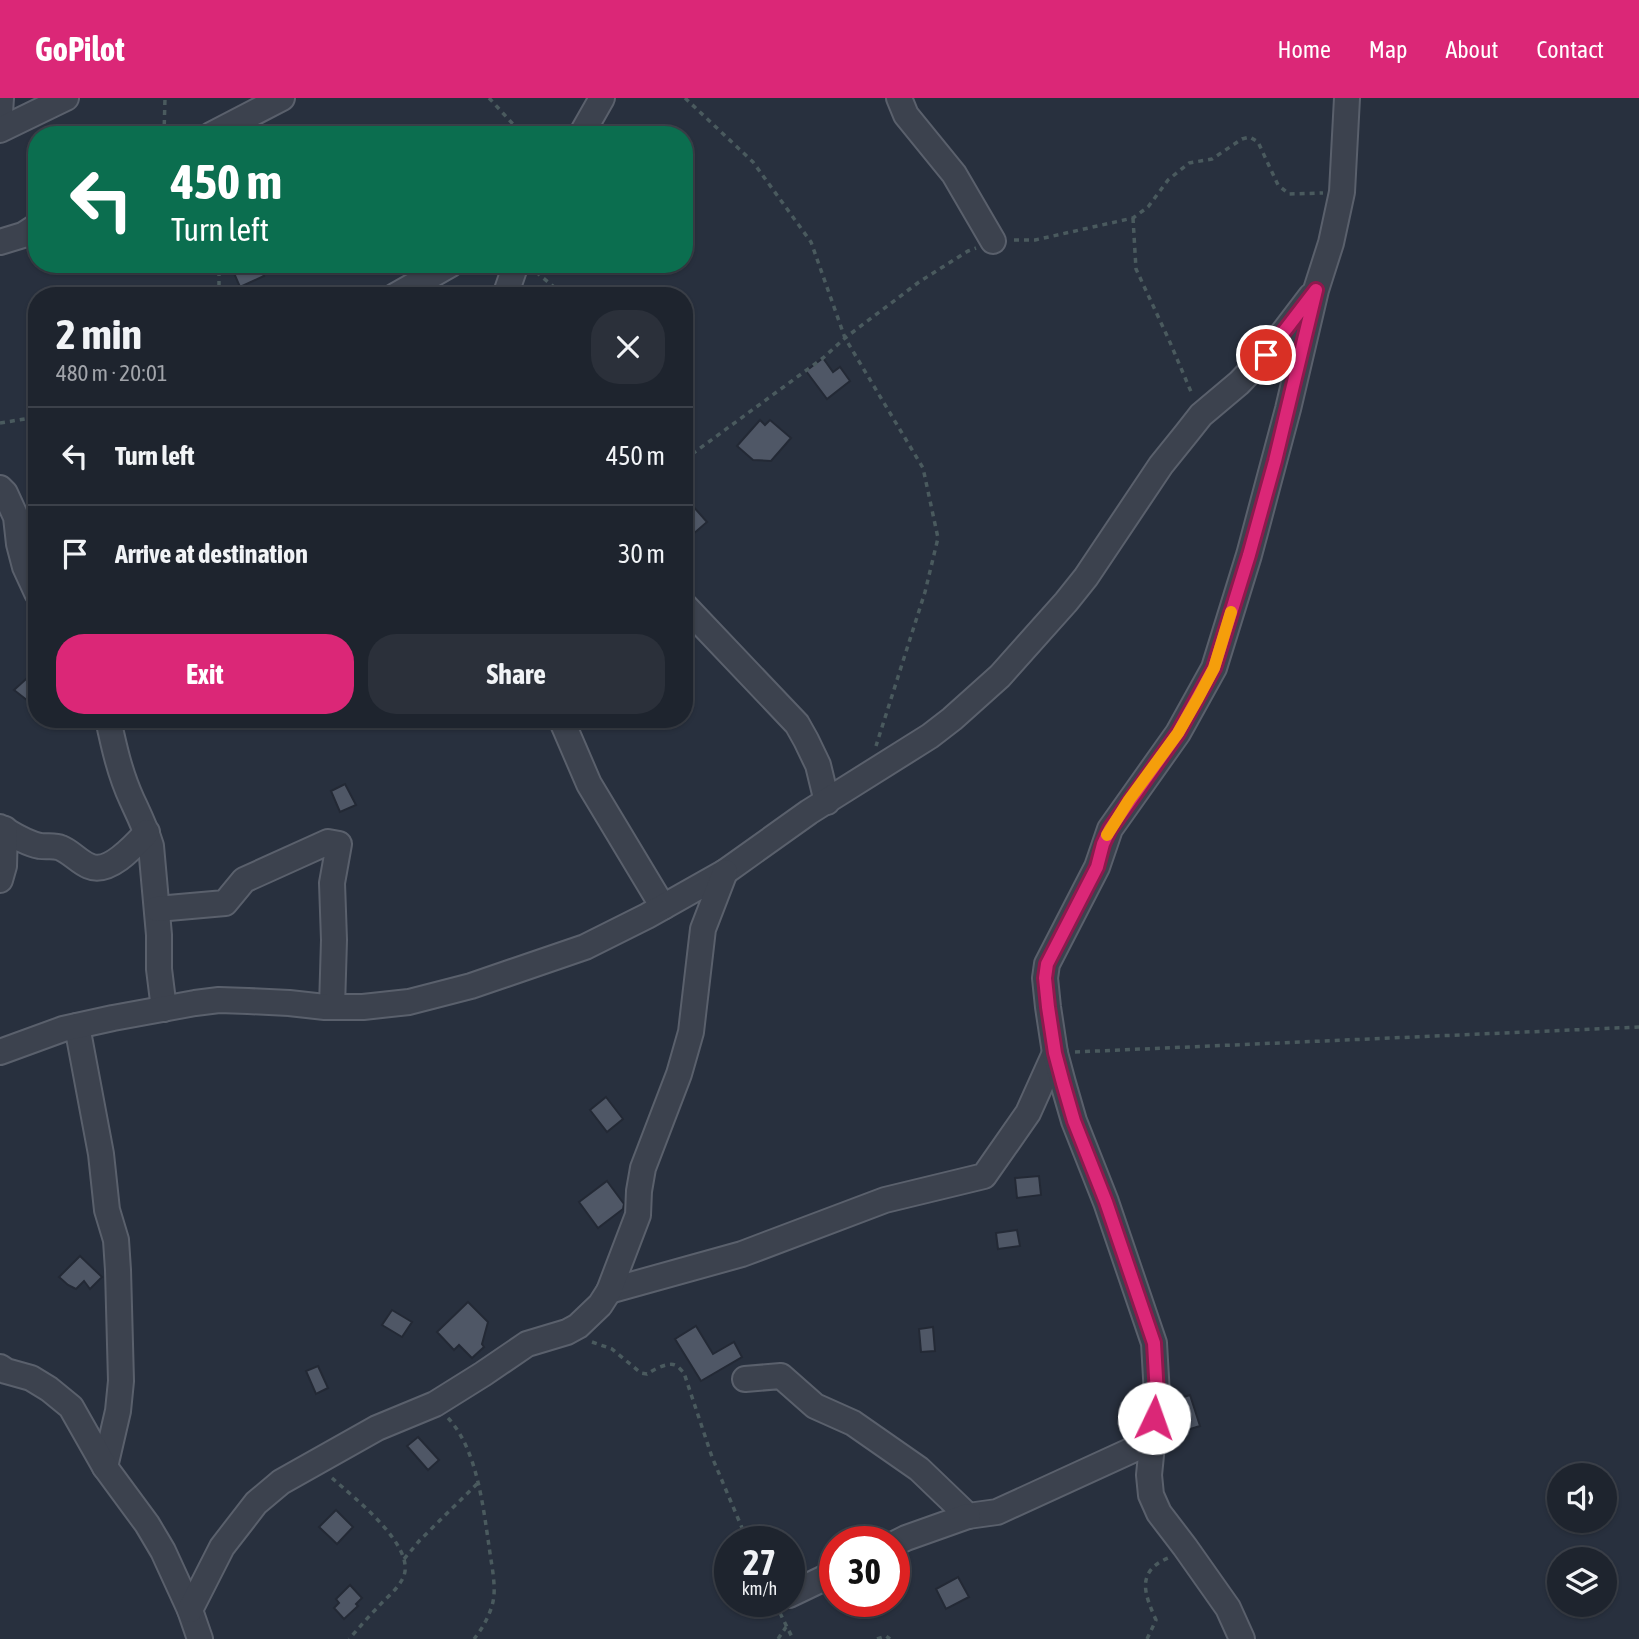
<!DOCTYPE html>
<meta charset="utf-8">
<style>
body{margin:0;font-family:"Asap Condensed",sans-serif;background:#2b303a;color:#f1f3f6;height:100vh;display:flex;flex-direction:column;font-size:26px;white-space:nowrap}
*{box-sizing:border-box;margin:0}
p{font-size:23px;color:#a1a4aa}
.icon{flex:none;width:38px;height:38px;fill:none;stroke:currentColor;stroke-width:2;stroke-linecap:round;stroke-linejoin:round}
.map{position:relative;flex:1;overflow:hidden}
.sheet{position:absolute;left:28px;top:189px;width:665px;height:441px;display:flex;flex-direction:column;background:#1e242e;border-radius:28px;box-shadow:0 2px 5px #0004,0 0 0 2px #3c414a}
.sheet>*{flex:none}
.hud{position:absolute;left:28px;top:28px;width:665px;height:147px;border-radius:28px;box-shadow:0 2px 5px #0004,0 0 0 2px #3c414a;background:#0b6e4f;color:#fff;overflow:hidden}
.tools{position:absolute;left:1547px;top:1365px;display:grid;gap:14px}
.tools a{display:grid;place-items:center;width:70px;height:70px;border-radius:50%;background:#1e242e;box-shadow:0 2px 5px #0004,0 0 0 2px #3c414a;font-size:35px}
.speed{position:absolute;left:714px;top:1428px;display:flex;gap:14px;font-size:35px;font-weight:700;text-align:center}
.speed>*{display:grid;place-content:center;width:91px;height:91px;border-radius:50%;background:#1e242e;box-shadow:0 2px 5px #0004,0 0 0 2px #3c414a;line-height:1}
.speed small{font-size:18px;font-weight:400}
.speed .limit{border:10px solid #d22;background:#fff;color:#111}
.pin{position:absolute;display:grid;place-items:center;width:60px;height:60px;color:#fff;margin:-30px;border:4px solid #fff;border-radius:50%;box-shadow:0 2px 7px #0007}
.me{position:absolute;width:77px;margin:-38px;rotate:3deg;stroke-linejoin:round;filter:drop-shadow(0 0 5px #0008)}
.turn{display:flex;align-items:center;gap:24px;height:147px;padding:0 28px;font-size:32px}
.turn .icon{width:91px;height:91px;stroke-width:2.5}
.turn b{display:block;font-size:49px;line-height:60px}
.round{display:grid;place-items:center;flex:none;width:74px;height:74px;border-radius:28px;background:#2b303a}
.headline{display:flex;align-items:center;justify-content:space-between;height:119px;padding:0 28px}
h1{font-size:42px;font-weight:700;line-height:52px}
.primary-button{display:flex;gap:14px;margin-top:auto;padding:14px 28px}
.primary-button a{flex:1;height:80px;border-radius:28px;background:#db2777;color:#fff;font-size:28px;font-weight:700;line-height:80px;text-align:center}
.primary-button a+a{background:#2b303a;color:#f1f3f6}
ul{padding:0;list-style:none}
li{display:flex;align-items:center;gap:21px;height:98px;padding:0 28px;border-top:2px solid #3c414a}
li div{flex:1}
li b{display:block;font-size:26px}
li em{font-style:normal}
header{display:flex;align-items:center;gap:42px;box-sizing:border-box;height:98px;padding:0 35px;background:#db2777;color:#fff}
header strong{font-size:33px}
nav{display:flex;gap:38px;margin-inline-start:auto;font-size:24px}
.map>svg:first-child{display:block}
</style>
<header>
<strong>GoPilot</strong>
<nav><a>Home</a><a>Map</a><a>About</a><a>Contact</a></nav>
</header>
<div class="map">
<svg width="1639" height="1541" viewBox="0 0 1639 1541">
<rect width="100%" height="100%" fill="#28303e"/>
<g fill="#4f5766" stroke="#232935" stroke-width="2">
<polygon points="230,166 259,166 264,178 240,189"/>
<polygon points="823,260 833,274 840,269 850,283 827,301 806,273"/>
<polygon points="760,322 765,327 770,322 791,340 771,363 753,362 737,348"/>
<polygon points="684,398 707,424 684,444"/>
<polygon points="37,571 37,610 14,592"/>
<polygon points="345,686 356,707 340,714 331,693"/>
<polygon points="606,999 623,1021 607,1034 590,1012"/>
<polygon points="1039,1078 1041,1097 1017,1100 1015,1080"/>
<polygon points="607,1083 624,1106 623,1111 598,1130 579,1104"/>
<polygon points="1017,1132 1020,1148 998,1151 996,1135"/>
<polygon points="80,1158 102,1179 90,1191 84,1183 76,1191 68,1187 59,1179"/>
<polygon points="468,1204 488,1224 482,1246 484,1249 472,1260 459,1247 454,1252 437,1234"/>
<polygon points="392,1212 412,1224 402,1239 382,1227"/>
<polygon points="696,1228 713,1256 734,1244 742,1259 701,1283 675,1241"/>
<polygon points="933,1229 935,1253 921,1254 919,1231"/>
<polygon points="318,1268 328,1290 316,1296 306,1273"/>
<polygon points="1190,1297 1200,1328 1187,1332 1182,1317 1170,1321 1171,1303"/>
<polygon points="418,1339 439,1362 428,1372 407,1348"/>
<polygon points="336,1412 353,1429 337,1446 319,1429"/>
<polygon points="958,1479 969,1499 946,1511 936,1491"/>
<polygon points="350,1487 362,1500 356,1506 358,1508 344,1521 334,1510 339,1505 336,1501"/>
</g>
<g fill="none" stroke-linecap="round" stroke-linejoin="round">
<defs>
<g id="minor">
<polyline points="899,0 906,17 954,76 993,143"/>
<polyline points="0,15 1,0"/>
<polyline points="0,32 66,0"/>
<polyline points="211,37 282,0"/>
<polyline points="581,37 602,0"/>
<polyline points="0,144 23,137 37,128"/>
<polyline points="395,198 451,166"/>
<polyline points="505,198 516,166"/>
<polyline points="0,390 5,395 16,419 19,446 25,469 37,495"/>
<polyline points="684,507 797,626 806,642 818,667 827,704"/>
<path d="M108,621C114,649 120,676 132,702C139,717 146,731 151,748L159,837V871L164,911"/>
<polyline points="561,621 589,686 663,809"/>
<path d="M0,729C12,736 25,745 40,748C47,749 54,747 61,750C71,754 79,764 89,768C109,777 135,747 147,734"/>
<polyline points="0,782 4,768 5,731"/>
<polyline points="157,811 225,805 244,782 328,744 339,746 332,785 334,842 332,909"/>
<polyline points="77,928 101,1056 107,1112 116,1142 118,1172 121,1283 118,1313 105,1369"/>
<polyline points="0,954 63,931 113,920 195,905 219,902 248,903 289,905 325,909 363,909 409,904 471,888 585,849 647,818 725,774 809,714 930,638 952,621 1000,578 1066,504 1086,479 1161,367 1186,336 1201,317 1239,285 1266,257 1311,198"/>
<polyline points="609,1193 742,1156 885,1102 984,1078 1028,1015 1055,955"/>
<polyline points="0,1269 6,1273 31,1280 49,1291 71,1309 105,1369 147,1426 163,1453 190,1512 200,1541"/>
<polyline points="745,1281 781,1278 815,1308 853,1325 919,1371 968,1418 997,1414 1152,1343"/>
<polyline points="894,1446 906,1440 968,1418"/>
<polyline points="789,1497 835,1475"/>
<polyline points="190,1512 222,1449 256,1405 281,1384 377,1330 435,1306 483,1276 527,1246 567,1234 578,1228 600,1207 609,1193 638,1117 639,1093 643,1070 679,976 691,934 703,831 725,774"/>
<polyline points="1242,1541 1228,1510 1185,1449 1159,1415 1151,1397 1149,1377 1157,1297 1154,1245 1106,1104 1074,1023 1063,985 1055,955 1048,909 1045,880 1047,866 1097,769 1110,731 1178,635 1214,570 1249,457 1288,311 1316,192 1331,145 1342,94 1347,0"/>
</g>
</defs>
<use href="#minor" stroke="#5a606c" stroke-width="28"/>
<g stroke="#4a5a5e" stroke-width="3.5" stroke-dasharray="5 5" stroke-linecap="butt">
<polyline points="489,0 523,37"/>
<polyline points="685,0 753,64 811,144 845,240 923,370 938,440 925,494 876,648"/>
<polyline points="164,37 165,0"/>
<polyline points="1133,120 1136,171 1169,242 1192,296"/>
<polyline points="1014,142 1035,142 1133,120 1148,109 1168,82 1189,65 1212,61 1242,41 1250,39 1258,44 1278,87 1289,96 1323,95"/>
<polyline points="536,174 565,198"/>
<polyline points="219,198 219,166"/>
<polyline points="0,325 37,319"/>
<polyline points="684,362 823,260 845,240 919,184 968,153 976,150"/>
<polyline points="1075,954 1639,929"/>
<path d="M592,1244L612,1251L641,1275L647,1276C653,1272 667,1264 675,1267C678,1268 682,1273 684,1275L712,1359L748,1444"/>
<path d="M448,1320C477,1351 483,1408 489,1448C491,1464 495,1481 494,1497C493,1512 483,1530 474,1541"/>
<path d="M332,1380C353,1399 418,1449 403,1480C397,1492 386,1500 378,1509C368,1519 359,1530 349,1541"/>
<polyline points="404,1461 420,1442 478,1385"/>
<polyline points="780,1515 793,1541"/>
<polyline points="778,1541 786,1529"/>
<polyline points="877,1541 886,1538 890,1541"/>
<path d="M1147,1541L1156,1522C1145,1497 1135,1474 1168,1460"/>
</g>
<use href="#minor" stroke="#3c424e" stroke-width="24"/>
</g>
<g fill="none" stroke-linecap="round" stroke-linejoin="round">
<defs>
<polyline id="route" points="1154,1320 1157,1297 1154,1245 1106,1104 1074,1023 1063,985 1055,955 1048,909 1045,880 1047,866 1097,769 1103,746 1110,731 1178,635 1214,570 1249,457 1275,363 1316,192 1266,257"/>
</defs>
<use href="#route" stroke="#8e194d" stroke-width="18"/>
<use href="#route" stroke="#db2777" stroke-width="12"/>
<polyline stroke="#f59e0b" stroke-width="12" points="1107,737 1129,702 1178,635 1198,600 1214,570 1231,514"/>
</g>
</svg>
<div class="tools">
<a><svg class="icon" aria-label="sound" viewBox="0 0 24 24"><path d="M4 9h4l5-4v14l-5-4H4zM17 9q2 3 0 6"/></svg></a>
<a><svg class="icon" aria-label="layers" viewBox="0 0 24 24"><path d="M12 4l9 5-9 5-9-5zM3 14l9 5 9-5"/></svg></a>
</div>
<div class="speed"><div>27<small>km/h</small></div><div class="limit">30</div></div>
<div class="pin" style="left:1266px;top:257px;background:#d93025"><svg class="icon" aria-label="arrive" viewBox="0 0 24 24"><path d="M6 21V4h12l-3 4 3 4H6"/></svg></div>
<svg class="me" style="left:1154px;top:1320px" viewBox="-20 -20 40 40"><circle r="19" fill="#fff"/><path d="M0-13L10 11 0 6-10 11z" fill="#db2777"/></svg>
<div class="hud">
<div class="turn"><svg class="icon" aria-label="left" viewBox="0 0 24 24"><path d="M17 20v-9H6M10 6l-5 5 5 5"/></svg><div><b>450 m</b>Turn left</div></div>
</div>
<section class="sheet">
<div class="headline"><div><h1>2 min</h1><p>480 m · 20:01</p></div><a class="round"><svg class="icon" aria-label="close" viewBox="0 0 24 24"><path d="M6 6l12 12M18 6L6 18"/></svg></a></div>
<ul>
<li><svg class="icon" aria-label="left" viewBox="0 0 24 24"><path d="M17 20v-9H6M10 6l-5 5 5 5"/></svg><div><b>Turn left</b></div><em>450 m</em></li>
<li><svg class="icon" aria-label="arrive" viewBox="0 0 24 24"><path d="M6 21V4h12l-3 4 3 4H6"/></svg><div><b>Arrive at destination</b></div><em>30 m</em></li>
</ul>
<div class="primary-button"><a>Exit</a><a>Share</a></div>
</section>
</div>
